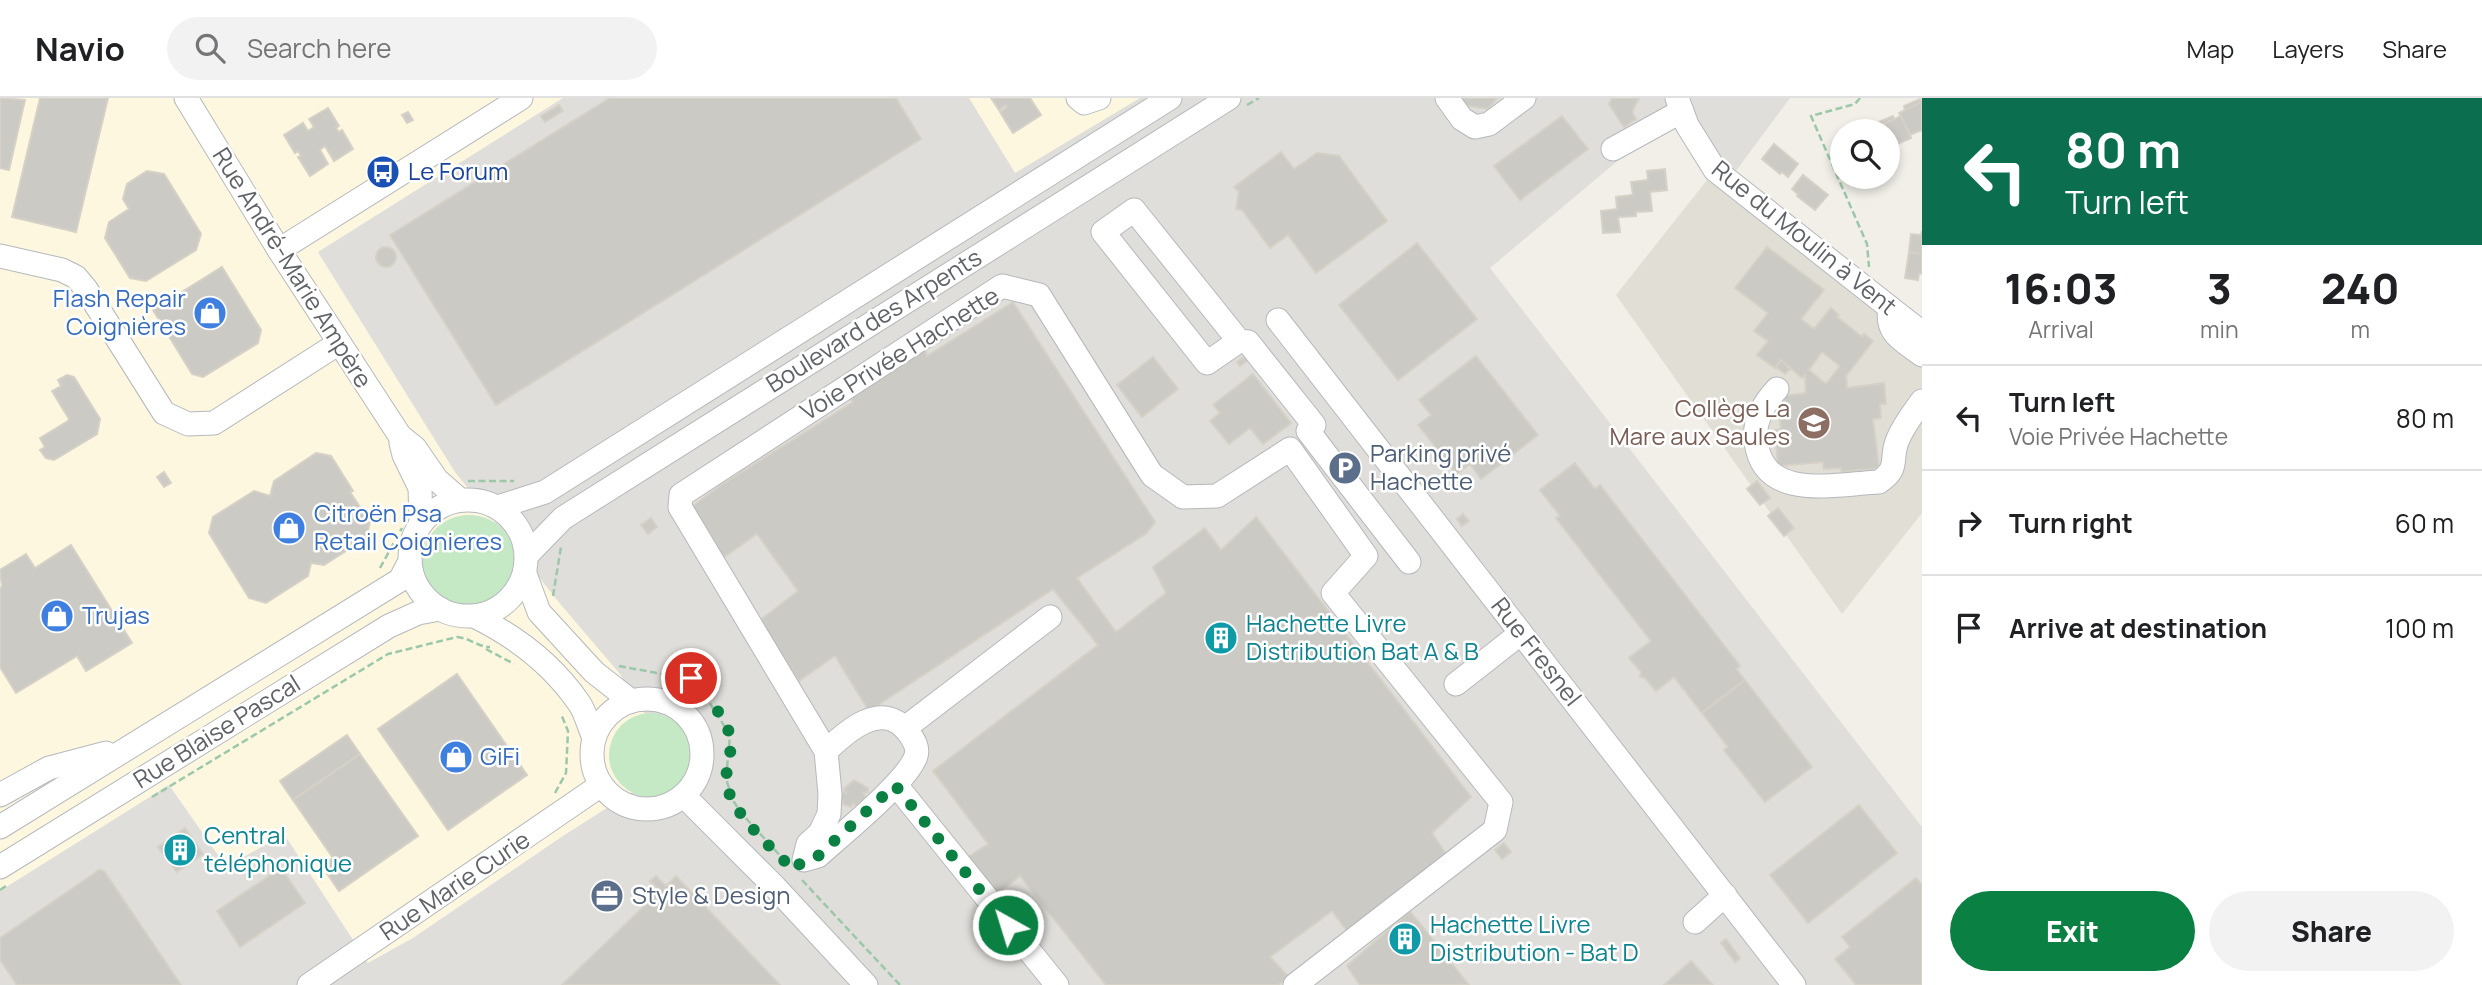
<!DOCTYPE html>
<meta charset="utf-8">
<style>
body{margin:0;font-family:Manrope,sans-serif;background:#f2f2f2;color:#202124;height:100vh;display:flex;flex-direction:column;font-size:26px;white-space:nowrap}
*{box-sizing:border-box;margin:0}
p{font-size:23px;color:#757577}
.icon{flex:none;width:38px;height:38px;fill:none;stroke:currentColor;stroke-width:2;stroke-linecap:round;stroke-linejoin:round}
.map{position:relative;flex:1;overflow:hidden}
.side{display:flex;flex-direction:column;background:#fff;width:560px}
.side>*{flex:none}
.top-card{background:#0b6e4f;color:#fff;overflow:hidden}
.buttons{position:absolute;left:1830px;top:21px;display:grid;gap:14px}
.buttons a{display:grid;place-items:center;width:70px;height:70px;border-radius:50%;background:#fff;box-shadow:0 4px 10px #0003;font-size:35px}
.pin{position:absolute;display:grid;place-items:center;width:60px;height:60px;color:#fff;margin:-30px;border:4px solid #fff;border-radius:50%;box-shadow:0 2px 7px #0007}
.me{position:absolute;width:77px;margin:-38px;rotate:321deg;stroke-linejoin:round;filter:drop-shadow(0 0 5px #0008)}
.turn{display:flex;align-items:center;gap:24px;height:147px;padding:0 28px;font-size:32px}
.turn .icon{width:91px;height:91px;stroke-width:2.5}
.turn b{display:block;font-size:49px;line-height:60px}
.eta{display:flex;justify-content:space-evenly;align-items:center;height:119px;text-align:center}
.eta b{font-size:42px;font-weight:800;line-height:49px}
.action{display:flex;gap:14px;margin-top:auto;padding:14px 28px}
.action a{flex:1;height:80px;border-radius:42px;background:#0b8043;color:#fff;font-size:28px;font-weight:800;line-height:80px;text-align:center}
.action a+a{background:#f2f2f2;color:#202124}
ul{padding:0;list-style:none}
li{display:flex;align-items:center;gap:21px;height:105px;padding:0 28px;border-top:2px solid #e0e0e0}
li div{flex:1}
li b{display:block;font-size:26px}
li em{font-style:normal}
header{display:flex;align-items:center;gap:42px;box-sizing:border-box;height:98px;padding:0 35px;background:#fff;border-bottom:2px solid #e0e0e0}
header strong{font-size:33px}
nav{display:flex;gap:38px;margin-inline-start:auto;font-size:24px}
.search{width:490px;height:63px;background:#f2f2f2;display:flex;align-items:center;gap:18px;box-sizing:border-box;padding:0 24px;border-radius:38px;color:#757577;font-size:26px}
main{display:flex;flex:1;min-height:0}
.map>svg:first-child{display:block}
</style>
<header>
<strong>Navio</strong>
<div class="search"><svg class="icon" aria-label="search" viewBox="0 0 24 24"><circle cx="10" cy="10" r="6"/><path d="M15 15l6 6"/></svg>Search here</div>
<nav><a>Map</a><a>Layers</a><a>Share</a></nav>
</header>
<main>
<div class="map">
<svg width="1922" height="887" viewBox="0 0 1922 887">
<rect width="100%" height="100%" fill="#f1efe8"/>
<g fill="#fef7e0">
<polygon points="0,0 563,0 318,155 455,374 562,508 620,576 676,666 563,738 413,840 368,865 284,737 235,765 220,760 169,687 0,793"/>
<polygon points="969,0 1140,0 1015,75"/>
</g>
<polygon fill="#e0deda" points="563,0 969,0 1015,75 1140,0 1790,0 1721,93 1706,81 1671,18 1490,170 1922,729 1922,887 0,887 0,793 169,687 220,760 235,764 284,736 368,865 413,840 563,738 676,666 620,576 562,508 455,374 318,154"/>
<polygon fill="#e1ded6" points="1715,72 1922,235 1922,415 1842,516 1616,197"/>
<g fill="#c5e8c5">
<circle cx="469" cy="464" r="47"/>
<circle cx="651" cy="657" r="42"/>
</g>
<g fill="#cccac5" stroke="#d6d1c6" stroke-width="2" fill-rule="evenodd">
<polygon points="0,0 25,2 9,72 0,70"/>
<polygon points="40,0 108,0 76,134 12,119"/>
<polygon points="610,0 896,0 921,41 496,307 390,137"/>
<polygon points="991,0 1030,0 1041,17 1013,35 1000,14 1007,9 1006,7 999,12"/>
<polygon points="1462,0 1497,0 1488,11 1464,7"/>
<polygon points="1612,0 1639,0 1632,14 1636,21 1624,29 1609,6"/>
<polygon points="1920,1 1922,4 1905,12 1904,8"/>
<polygon points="1922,4 1922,32 1910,37 1899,15"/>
<polygon points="559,7 563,13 545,24 541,18"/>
<polygon points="328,10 339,28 336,30 339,34 342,32 353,51 334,63 325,48 320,52 328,66 310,78 298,59 301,58 298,53 295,55 284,37 303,25 308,33 314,29 309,21"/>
<polygon points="408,14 413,22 407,25 402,17"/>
<polygon points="1562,18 1588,51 1520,102 1494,68"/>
<polygon points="1893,18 1894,21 1877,29 1876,25"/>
<polygon points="1901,18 1911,40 1893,48 1888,39 1888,33 1878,33 1877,29"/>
<polygon points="1858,25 1876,25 1877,29 1858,28"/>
<polygon points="1852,28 1877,29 1878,33 1851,33"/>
<polygon points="1774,46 1798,66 1788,79 1782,74 1780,76 1762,61"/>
<polygon points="1281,54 1294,71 1317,55 1339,58 1387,123 1316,175 1288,137 1270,150 1242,112 1236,111 1239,94 1234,89"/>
<polygon points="1665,71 1667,92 1650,94 1652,113 1636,114 1636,118 1618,119 1620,134 1603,135 1601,113 1617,111 1616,99 1633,97 1631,84 1648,82 1647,73"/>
<polygon points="147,73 164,76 201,136 196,152 146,183 130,180 105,140 109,124 129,111 123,101 127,86"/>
<polygon points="1803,77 1828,97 1815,112 1797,98 1798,96 1792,91"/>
<polygon points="1922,133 1922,156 1909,154 1911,136 1921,137"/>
<polygon points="1417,145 1477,221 1398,282 1339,207"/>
<path d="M1767,149L1824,192L1801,221L1814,231L1831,210L1839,217L1837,219L1862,239L1864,236L1873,243L1846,278L1847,290L1884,285L1886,306H1880L1881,320L1873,321L1879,370L1842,374L1841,370L1824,371L1823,364L1778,368L1775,332L1781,331L1779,314L1786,313L1784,298L1806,295L1805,277L1802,280L1781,262L1775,270L1757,257L1768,243L1754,233L1768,215L1735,190ZM1822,254L1840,268L1826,286L1809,272Z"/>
<circle cx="386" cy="159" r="10"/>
<polygon points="1909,154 1922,156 1922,176 1919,175 1918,182 1905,180"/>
<polygon points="222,169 261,232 258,245 203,279 192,276 153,212"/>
<polygon points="1013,204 1155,424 1147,435 1077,480 1116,534 1166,495 1153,469 1205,430 1221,452 1256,419 1471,699 1432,735 1446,756 1350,837 1332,813 1270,859 1289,879 1278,887 1106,887 1020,778 996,797 968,759 988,746 933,673 1098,547 1053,491 869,613 835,558 799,583 759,523 798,493 757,436 720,462 690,410 721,387 853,304 847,297 924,247 927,258"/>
<polygon points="1476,258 1538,337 1481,381 1470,366 1457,376 1418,327 1431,317 1419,302"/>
<polygon points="1153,259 1178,291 1142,319 1117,287"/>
<polygon points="1244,259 1247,263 1240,268 1237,264"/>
<polygon points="1781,262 1790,271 1785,276 1776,269"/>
<polygon points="1253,276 1291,325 1263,346 1250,330 1229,346 1210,323 1220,315 1213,307"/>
<polygon points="67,277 74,279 100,321 97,336 54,362 46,360 40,352 45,349 40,340 68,323 69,321 52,293 61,288 58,282"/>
<polygon points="316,355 331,358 353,393 350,394 370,424 366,440 324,467 311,465 308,478 266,505 249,500 209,435 213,419 254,393 270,398 274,383"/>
<polygon points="1575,365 1595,391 1600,387 1740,568 1736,571 1745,582 1702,615 1674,579 1656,593 1645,580 1640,579 1641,574 1629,560 1651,543 1556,420 1560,418 1540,392"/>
<polygon points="164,374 171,385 164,389 157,379"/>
<polygon points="1757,383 1770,400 1760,407 1747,391"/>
<polygon points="1778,410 1794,430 1784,438 1768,418"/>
<polygon points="1463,416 1469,423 1462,428 1457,421"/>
<polygon points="651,420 657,429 648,436 641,427"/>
<polygon points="71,447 132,545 86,573 77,558 16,595 0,569 0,490 2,489 0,472 26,456 35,470"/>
<polygon points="457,576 527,677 448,732 378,631"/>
<polygon points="1745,582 1812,669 1765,704 1724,652 1728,649 1702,615"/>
<polygon points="347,637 360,656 293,702 280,683"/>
<polygon points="360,656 418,738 339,793 322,768 333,760 293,702"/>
<polygon points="854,682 868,690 868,694 863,695 866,699 856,708 853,705 851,709 842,706 843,704 839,702 842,694 846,695 844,691"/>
<polygon points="1859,707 1897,755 1808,825 1770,777"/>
<polygon points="185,730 203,756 177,774 158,749"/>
<polygon points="1504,745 1511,754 1502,761 1495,752"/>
<polygon points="281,770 305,805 240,849 217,813"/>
<polygon points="99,772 104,773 181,887 17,887 0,862 0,840"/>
<polygon points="656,778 666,788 676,778 780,887 562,887 660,793 650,783"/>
<polygon points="1916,780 1922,787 1922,887 1856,887 1835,861 1850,849 1842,839"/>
<polygon points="1410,813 1469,887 1360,887 1347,868"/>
<polygon points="1726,841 1740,860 1735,864 1721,845"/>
<polygon points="1691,863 1713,887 1664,887"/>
</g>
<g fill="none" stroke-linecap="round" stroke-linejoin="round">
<defs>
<g id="minor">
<polyline points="186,0 279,152 400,338 415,350 437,382 460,402"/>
<polyline points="1078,0 1084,5 1099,0"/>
<polyline points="1447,0 1462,21 1475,29 1489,26 1524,0"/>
<polyline points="1677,0 1687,27 1715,72 1922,235"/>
<polyline points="1613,51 1682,13"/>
<polyline points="279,152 521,0"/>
<polyline points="0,158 62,172 76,179 86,191 164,315 188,326 214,325 339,245"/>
<path d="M1890,210C1885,236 1904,243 1922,257"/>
<polyline points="1278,222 1794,887"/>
<polyline points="1239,243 1134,112 1103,134 1207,265 1239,243 1248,244 1314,327"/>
<path d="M1777,291C1764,305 1753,324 1756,344C1764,404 1835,386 1879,384C1901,369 1889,361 1898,341C1904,327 1913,315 1922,303"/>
<polyline points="1308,333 1409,464"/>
<polyline points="401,345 404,357 420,390 421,425"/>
<circle cx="468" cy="460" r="58"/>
<polyline points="498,409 545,394 1170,0"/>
<polyline points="527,457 563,420 1229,0"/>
<polyline points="525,476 539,514 594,574 631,603"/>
<path d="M474,518C515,538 553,567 579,605C586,615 589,629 594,640"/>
<polyline points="1456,586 1521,535"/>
<circle cx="647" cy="656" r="55"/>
<polyline points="905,630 1050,519"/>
<path d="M826,653C847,633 882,601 908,634C913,641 919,649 916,658C908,683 840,738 818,758L804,762L808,746L820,735L829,716L830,696L826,653L680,409L681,397L1002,188L1039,197L1152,377L1183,399L1217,398L1290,351L1366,458L1333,495L1501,704L1495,732L1295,887"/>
<polyline points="896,687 1057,887"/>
<polyline points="0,697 49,670 106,655"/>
<polyline points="684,698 775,789 866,887"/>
<polyline points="0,729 400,482 410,463"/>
<polyline points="0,769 389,528 418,515 440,511"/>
<polyline points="1695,824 1725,797"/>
<polyline points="309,887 601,687"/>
</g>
</defs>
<use href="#minor" stroke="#b5b8bc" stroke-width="25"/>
<g stroke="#9cc7a9" stroke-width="2.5" stroke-dasharray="7 3.5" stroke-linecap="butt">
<polyline points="1860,0 1855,6 1811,18 1867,146 1869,169"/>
<polyline points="1247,7 1259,0"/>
<polyline points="468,383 514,383"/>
<polyline points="380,470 402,430"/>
<polyline points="553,498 561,449"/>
<polyline points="486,551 514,566"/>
<polyline points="619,568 695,582 730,637 726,681 734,704 742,716 786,764"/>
<polyline points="555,695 566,675 568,633 561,616"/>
<path d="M152,699L388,556L457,539C470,540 478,549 490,549"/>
<polyline points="802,782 900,887"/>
<polyline points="0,792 6,788"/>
</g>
<use href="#minor" stroke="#fff" stroke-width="23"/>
</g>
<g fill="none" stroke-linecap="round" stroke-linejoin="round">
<path stroke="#0b8043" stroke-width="12" stroke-dasharray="0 21.6" d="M691,580C701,587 728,625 730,638C734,656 722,674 728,692C739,723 771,748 793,772L804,762L818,758L895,687L1008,827"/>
</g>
<defs>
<symbol id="bus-disc" viewBox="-11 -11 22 22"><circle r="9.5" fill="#1a4fb4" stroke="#fff"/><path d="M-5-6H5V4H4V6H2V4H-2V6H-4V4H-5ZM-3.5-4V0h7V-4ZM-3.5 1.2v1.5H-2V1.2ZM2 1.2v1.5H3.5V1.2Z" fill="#fff"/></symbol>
<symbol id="shop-disc" viewBox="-11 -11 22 22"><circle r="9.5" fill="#3f7fe0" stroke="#fff"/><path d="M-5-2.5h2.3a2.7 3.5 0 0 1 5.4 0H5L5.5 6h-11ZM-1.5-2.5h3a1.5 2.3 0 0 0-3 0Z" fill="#fff"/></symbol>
<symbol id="school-disc" viewBox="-11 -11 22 22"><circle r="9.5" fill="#8d6e63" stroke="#fff"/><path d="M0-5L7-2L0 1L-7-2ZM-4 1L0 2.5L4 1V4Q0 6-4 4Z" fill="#fff"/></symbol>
<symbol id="parking-disc" viewBox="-11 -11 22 22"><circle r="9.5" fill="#5c6f8a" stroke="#fff"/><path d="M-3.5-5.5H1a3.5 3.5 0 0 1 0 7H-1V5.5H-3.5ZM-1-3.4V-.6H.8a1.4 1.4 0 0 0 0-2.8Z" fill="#fff"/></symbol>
<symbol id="building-disc" viewBox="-11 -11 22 22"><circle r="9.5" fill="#0f9aa8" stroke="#fff"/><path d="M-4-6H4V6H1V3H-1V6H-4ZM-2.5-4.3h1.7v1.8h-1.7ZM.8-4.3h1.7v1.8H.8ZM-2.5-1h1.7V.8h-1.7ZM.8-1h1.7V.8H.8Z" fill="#fff"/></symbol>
<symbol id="office-disc" viewBox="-11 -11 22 22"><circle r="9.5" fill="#5c6f8a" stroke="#fff"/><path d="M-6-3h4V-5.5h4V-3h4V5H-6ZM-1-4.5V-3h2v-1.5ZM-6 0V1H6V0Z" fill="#fff"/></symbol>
</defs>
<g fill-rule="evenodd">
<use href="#bus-disc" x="364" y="55" width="38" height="38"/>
<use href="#shop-disc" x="191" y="196" width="38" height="38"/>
<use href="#school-disc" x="1795" y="306" width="38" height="38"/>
<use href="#parking-disc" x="1326" y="351" width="38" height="38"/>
<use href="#shop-disc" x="270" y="411" width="38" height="38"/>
<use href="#shop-disc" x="38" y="499" width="38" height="38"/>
<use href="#building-disc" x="1202" y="521" width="38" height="38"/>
<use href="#shop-disc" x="437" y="640" width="38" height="38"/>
<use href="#building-disc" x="161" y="733" width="38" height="38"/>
<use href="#office-disc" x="588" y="779" width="38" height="38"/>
<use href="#building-disc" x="1386" y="822" width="38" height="38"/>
</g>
<g text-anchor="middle" stroke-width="5" stroke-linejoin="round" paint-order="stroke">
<g font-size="24" fill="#164399" stroke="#fff" text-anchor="start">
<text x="408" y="82">Le Forum</text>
</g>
<g font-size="24" fill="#5f6368" stroke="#fff">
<text transform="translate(1804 140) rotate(39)" y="8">Rue du Moulin à Vent</text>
<text transform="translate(292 170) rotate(58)" y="8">Rue André-Marie Ampère</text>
<text transform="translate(874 223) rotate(-32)" y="8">Boulevard des Arpents</text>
<text transform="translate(900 256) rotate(-32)" y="8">Voie Privée Hachette</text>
<text transform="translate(1536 554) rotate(52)" y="8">Rue Fresnel</text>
<text transform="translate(217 634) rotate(-32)" y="8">Rue Blaise Pascal</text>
<text transform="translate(455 788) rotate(-34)" y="8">Rue Marie Curie</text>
</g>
<g font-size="24" fill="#366cbe" stroke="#fff" text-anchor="start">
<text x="186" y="209" text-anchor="end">Flash Repair<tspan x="186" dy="28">Coignières</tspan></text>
<text x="314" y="424">Citroën Psa<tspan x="314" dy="28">Retail Coignieres</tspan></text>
<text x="82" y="526">Trujas</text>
<text x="480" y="667">GiFi</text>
</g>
<g font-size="24" fill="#785e54" stroke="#fff" text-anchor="end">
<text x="1790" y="319">Collège La<tspan x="1790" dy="28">Mare aux Saules</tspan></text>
</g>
<g font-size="24" fill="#4e5e75" stroke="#fff" text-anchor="start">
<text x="1370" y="364">Parking privé<tspan x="1370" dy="28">Hachette</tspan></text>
<text x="632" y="806">Style &amp; Design</text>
</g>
<g font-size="24" fill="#0d838f" stroke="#fff" text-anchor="start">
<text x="1246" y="534">Hachette Livre<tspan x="1246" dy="28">Distribution Bat A &amp; B</tspan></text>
<text x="204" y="746">Central<tspan x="204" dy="28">téléphonique</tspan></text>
<text x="1430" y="835">Hachette Livre<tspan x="1430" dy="28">Distribution - Bat D</tspan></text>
</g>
</g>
</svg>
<div class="buttons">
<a><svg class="icon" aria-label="search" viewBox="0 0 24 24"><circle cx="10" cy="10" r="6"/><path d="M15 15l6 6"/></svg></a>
</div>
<div class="pin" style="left:691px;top:580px;background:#d93025"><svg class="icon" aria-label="arrive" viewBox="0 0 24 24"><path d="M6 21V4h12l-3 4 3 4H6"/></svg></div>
<svg class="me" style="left:1008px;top:827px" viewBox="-20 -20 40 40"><circle r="17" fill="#0b8043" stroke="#fff" stroke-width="3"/><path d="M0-11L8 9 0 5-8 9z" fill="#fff"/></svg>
</div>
<section class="side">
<div class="top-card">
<div class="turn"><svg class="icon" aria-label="left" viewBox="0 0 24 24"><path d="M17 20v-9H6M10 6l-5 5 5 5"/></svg><div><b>80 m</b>Turn left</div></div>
</div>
<div class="eta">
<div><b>16:03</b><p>Arrival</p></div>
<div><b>3</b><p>min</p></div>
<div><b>240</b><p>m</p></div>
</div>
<ul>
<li><svg class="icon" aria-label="left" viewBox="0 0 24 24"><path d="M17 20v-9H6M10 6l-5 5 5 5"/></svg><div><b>Turn left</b><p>Voie Privée Hachette</p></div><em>80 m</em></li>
<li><svg class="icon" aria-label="right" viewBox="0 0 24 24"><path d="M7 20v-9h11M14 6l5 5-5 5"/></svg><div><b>Turn right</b></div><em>60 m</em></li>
<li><svg class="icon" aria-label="arrive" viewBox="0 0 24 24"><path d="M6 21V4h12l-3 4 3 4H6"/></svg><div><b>Arrive at destination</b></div><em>100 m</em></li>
</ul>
<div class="action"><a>Exit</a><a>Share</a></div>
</section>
</main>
